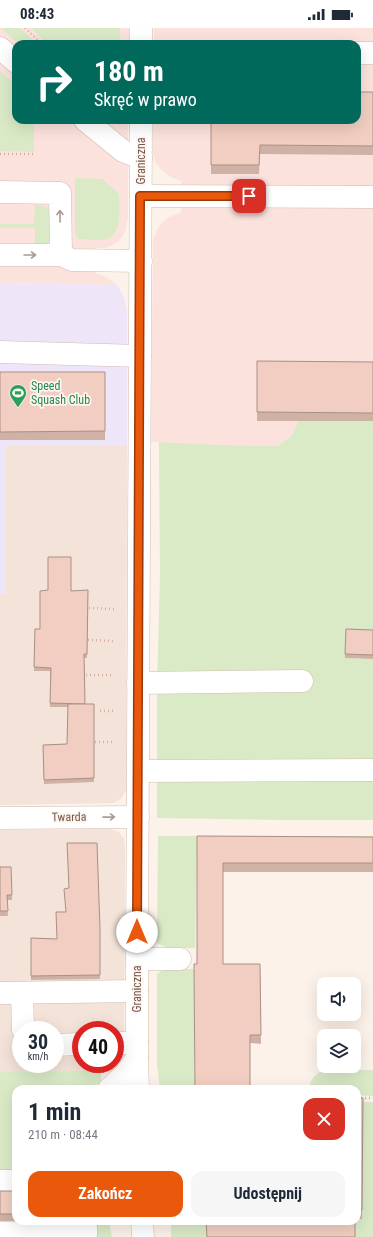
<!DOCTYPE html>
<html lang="pl">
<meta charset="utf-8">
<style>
body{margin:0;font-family:"Roboto Condensed",sans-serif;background:#f6f6f7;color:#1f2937;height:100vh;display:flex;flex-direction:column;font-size:15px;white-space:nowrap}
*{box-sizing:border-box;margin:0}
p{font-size:13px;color:#747a83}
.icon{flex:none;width:22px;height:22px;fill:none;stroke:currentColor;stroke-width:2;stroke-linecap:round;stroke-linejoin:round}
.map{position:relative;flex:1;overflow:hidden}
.sheet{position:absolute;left:12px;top:1057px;width:349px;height:140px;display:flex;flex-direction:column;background:#fff;border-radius:12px;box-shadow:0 4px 16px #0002}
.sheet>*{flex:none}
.top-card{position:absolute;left:12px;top:12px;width:349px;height:84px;border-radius:12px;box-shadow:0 4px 16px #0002;background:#00695c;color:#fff;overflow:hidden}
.buttons{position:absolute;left:317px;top:949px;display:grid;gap:8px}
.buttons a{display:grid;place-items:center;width:44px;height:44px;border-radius:8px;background:#fff;box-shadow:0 4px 16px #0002;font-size:20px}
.speed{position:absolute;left:12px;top:993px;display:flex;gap:8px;font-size:20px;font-weight:700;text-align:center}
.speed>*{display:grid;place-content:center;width:52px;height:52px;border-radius:50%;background:#fff;box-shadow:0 4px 16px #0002;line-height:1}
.speed small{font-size:10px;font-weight:400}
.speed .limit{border:6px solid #d22;background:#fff;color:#111}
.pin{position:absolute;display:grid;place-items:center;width:34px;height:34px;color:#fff;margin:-17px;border-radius:8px;box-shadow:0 2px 6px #0006}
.me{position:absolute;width:44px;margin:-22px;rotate:0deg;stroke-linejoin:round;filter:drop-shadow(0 0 3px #0008)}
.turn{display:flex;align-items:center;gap:14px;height:84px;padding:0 16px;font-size:18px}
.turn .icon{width:52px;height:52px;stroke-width:2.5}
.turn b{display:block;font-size:28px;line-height:34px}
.round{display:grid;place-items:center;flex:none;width:42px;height:42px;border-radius:12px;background:#f6f6f7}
.overview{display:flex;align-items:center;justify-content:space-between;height:68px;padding:0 16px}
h1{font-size:24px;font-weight:700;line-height:30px}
.primary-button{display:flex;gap:8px;margin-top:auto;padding:8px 16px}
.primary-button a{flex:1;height:46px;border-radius:12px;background:#ea580c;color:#fff;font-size:16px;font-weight:700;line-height:46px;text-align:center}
.primary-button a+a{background:#f6f6f7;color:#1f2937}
.status{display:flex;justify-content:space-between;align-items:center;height:28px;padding:0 20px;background:#fff;direction:ltr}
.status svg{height:11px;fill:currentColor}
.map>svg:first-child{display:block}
</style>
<div class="status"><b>08:43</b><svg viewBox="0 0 49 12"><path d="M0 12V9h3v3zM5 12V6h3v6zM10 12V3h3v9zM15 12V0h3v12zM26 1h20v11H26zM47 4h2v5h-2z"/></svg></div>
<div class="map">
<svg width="373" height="1209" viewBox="0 0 373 1209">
<rect width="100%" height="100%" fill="#fcf2e9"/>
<g fill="#f3e3d8" fill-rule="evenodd">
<polygon points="6,418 127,418 126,762 121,771 113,775 0,777 0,566 6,566"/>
<path d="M110,801L119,804L124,811L125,818L124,1029L116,1044H0V802ZM21,1002H55V1036H21ZM81,1002H115V1036H81Z"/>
</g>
<g fill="#fce2dd">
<polygon points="0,0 129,0 129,16 16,16 16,92 128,92 128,189 125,204 118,214 113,217 105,220 95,220 95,245 106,249 117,257 0,255"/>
<polygon points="154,0 373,0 373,393 299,393 291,408 277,418 222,417 151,414 153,211 159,198 167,190 181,184 181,153 171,149 166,146 156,136 155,133 153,126 153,92 357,92 357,16 154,16"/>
</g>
<polygon fill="#efe5f9" points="0,255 117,257 124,269 127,284 127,418 6,418 6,566 0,566"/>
<g fill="#daeac7">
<polygon points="1,0 20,0 37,16 19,16"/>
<polygon points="31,0 120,0 120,16 47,16"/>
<polygon points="0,43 16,57 16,92 37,92 34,95 34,124 0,123"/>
<path d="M75,150L102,151L119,166C119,179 123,203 109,210C101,214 87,211 78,211L75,205Z"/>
<path d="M35,177C50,177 50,183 50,196C50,202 50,208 49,213L47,216L35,220V200H0V196H34Z"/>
<polygon points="299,393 373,393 373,606 345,630 373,631 373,792 286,792 157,790 157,660 160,547 159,414 222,417 277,418 291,408"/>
<polygon points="158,808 373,808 373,818 197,817 195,920 167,920 157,915"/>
<polygon points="168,941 194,941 195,1061 160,1061 157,1037 157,946 161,943"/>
<path d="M324,1042H373V1068L357,1067V1061H309C310,1051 315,1046 324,1042Z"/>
<polygon points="101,1043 101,1056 80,1059 77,1061 16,1061 16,1150 0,1150 0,1044"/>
<polygon points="357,1074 373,1074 373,1209 355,1209 355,1193 357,1193 357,1191 362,1191 363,1079"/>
<polygon points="97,1193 109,1193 112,1209 96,1209"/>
<polygon points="171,1193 206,1193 207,1209 171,1209"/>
</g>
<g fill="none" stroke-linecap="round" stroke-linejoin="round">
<defs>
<g id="minor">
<polyline points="141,16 141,0"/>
<polyline points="0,20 16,34"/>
<polyline points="357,25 373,25"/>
<polyline points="85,92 123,123 141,130"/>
<polyline points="0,164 60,165 61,227"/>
<polyline points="141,168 373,169"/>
<polyline points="0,227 61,227 72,232 141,233"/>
<polyline points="0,324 140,328"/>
<polyline points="138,655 302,653"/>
<polyline points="138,743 373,742"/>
<polyline points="0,790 138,789"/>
<polyline points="137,931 180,931"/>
<polyline points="0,965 137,963"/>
<polyline points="22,965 23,1002"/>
<polyline points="115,1015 137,1015"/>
<polyline points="55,1017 81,1016"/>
<polyline points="109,1061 127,1044 137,1030"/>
<polyline points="138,1061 137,1030 137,931 141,92"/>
<polyline points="0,1153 16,1153"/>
<polyline points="142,1193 143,1209"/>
<polyline points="0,1205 86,1206 86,1193"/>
</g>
</defs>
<use href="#minor" stroke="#d0bbb1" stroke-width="23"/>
<g stroke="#d6b0a4" stroke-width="2.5" stroke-dasharray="1 3" stroke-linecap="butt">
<polyline points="25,0 42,16"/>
<polyline points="0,126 35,126"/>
<polyline points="89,580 115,581"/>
<polyline points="88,612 113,613"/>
<polyline points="82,647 113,647"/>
<polyline points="100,683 114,683"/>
<polyline points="95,714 113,714"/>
<polyline points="357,1070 373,1070"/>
</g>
<use href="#minor" stroke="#fff" stroke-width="22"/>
</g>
<g fill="#cfb1a6">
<polygon points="373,64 373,127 260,126 259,146 211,146 211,92"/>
<polygon points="257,333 373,334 373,393 257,393"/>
<rect x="0" y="344" width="105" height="68"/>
<polygon points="88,562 87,630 84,630 85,676 94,676 94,754 44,756 43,717 67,716 68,679 50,679 50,643 34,643 35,601 40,601 71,563"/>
<polygon points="346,601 373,602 373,631 345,630"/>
<polygon points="197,808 373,809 373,844 223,844 223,936 260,936 261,1016 250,1015 197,936"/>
<polygon points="0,839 11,839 12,872 7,872 8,888 0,888"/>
<polygon points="100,901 100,951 31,952 31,910 57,911"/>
<polygon points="357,1070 363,1070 362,1191 357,1191"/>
<polygon points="0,1163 16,1163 16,1193 74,1193 0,1193"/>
</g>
<g fill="#f1cec1" stroke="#a99087">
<polygon points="357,64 373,64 373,118 260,117 259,137 211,137 211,92 357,92"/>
<polygon points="257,333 373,334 373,385 257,384"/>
<polygon points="0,344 105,344 105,403 0,404"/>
<polygon points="48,529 71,529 71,563 88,562 87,626 84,626 85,676 50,675 51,640 34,639 35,601 40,601 40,563 48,562"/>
<polygon points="346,601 373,602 373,627 345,626"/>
<polygon points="68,676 94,676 94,750 44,752 43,717 67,716"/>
<polygon points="197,808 373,809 373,835 223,835 223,936 260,936 261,1007 250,1007 250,1061 195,1061 194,936 197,936"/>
<polygon points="67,815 97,815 100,901 100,947 31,948 31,910 57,911 56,884 66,884 64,861 69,860"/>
<polygon points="0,839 11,839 12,867 7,867 8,883 0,883"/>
<polygon points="357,1070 363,1070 362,1182 357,1182"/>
<rect x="0" y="1163" width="16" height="23"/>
<polygon points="206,1193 355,1193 355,1209 207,1209"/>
</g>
<defs><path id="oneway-shaft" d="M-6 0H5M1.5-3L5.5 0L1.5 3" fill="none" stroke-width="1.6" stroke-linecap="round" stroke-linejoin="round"/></defs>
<g stroke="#ad9a94">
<use href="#oneway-shaft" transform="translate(60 188) rotate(-91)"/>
<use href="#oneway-shaft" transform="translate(30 227)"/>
<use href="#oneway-shaft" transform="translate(109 789) rotate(-1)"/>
</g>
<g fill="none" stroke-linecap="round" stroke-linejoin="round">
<defs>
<polyline id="route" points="137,904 140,168 249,168"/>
</defs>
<use href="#route" stroke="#983908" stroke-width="10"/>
<use href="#route" stroke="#ea580c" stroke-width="7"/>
</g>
<defs>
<symbol id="stadium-pin" viewBox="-11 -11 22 30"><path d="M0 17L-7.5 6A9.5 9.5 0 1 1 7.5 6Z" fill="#2e9e5b" stroke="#fef7f0"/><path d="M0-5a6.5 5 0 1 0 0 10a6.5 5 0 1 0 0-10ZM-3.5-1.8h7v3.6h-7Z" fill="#fff"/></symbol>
</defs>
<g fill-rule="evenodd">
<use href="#stadium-pin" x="8" y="355" width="20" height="27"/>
</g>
<g text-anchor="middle" stroke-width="3.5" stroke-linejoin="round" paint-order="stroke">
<g font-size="12" fill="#76564d" stroke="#fef7f0">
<text transform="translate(141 133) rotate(-90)" y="4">Graniczna</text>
<text transform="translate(69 789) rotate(-1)" y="4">Twarda</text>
<text transform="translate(137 961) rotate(-90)" y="4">Graniczna</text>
</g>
<g font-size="12" fill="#27864d" stroke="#fef7f0" text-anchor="start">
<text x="31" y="362">Speed<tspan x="31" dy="14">Squash Club</tspan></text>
</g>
</g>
</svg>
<div class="buttons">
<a><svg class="icon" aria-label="sound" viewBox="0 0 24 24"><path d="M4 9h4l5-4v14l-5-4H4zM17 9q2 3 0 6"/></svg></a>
<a><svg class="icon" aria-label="layers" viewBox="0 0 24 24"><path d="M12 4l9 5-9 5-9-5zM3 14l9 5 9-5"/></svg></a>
</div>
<div class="speed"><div>30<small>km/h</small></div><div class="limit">40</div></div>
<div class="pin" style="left:249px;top:168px;background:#d93025"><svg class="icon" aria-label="arrive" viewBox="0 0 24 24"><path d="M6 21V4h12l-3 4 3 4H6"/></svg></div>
<svg class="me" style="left:137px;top:904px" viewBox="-20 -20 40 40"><circle r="19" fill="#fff"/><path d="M0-13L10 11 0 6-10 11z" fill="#ea580c"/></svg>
<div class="top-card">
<div class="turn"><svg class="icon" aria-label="right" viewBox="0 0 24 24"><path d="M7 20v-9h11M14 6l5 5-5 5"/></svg><div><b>180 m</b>Skręć w prawo</div></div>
</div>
<section class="sheet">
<div class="overview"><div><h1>1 min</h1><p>210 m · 08:44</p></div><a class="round" style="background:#d93025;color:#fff"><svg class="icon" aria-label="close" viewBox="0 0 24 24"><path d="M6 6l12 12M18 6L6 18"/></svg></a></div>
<div class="primary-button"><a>Zakończ</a><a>Udostępnij</a></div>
</section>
</div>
